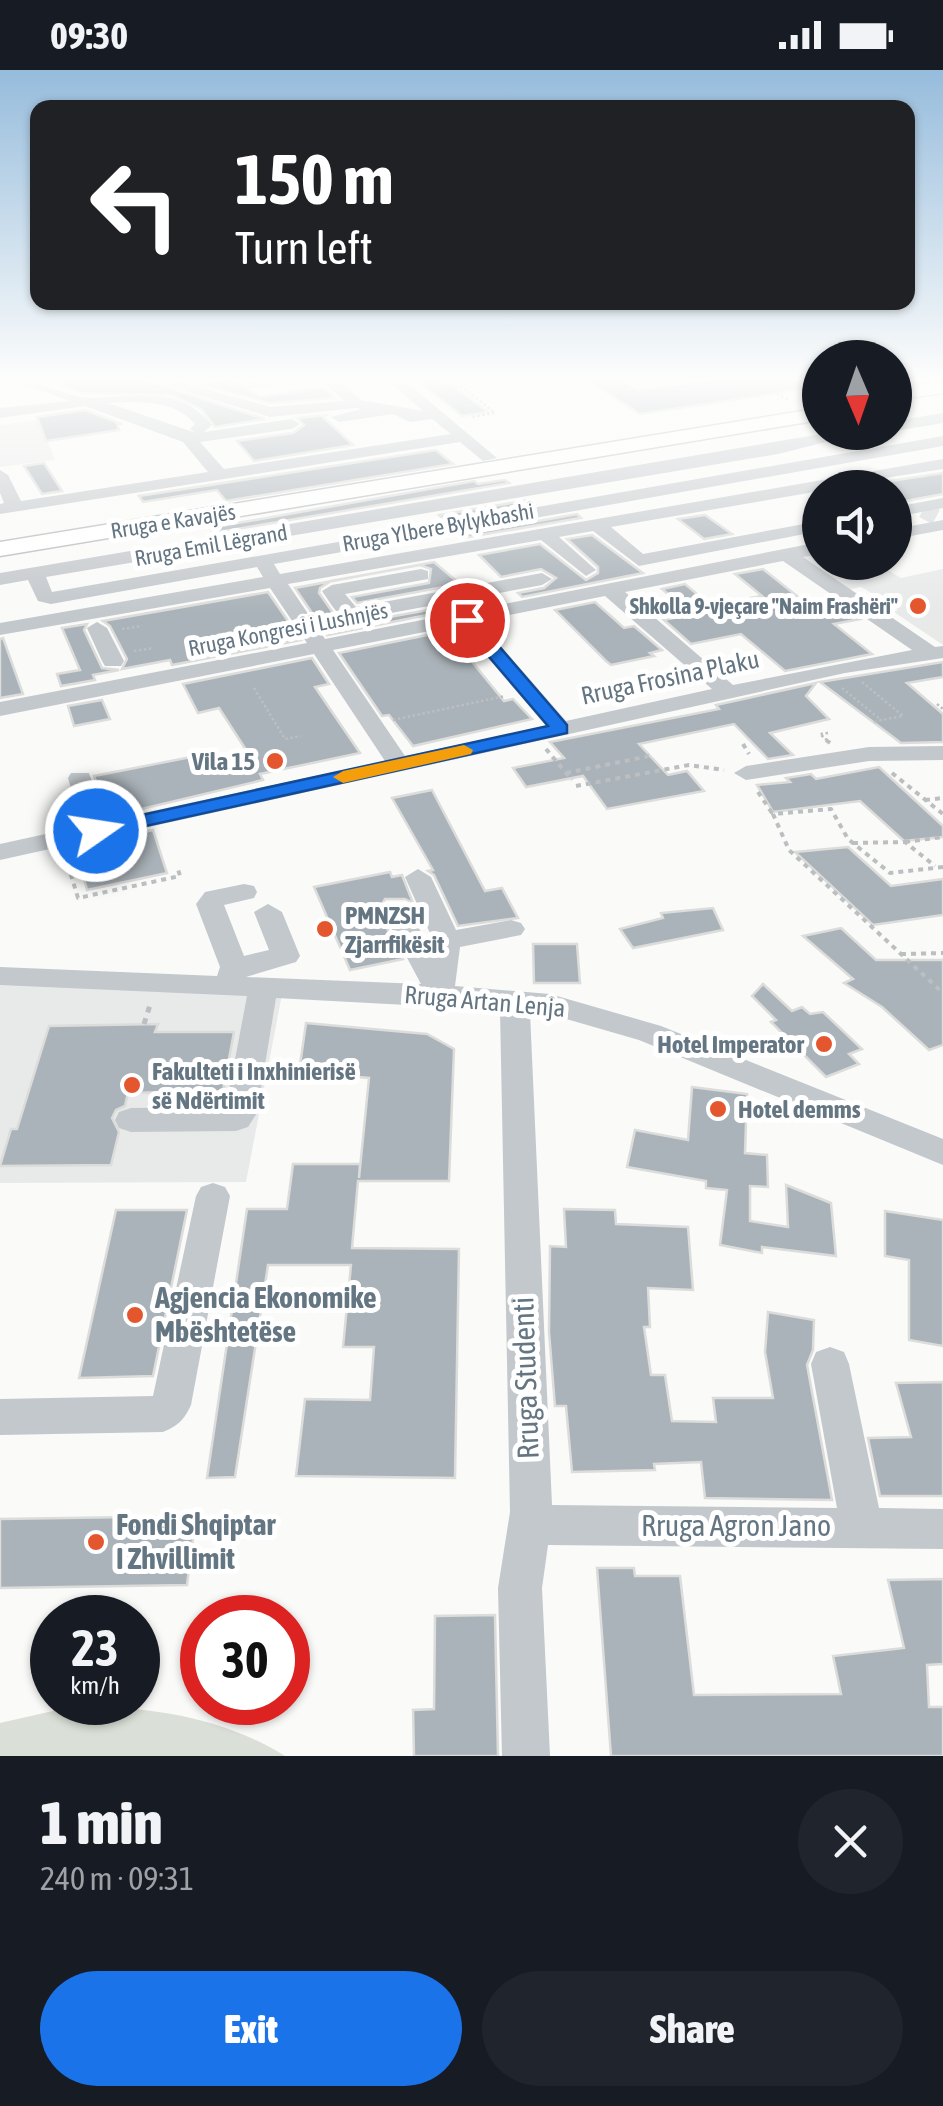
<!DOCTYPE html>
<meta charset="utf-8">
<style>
body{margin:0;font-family:"Asap Condensed",sans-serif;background:#20242c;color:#f1f3f6;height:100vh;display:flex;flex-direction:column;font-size:38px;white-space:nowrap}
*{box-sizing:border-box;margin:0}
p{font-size:32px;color:#9ea1a6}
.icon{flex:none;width:55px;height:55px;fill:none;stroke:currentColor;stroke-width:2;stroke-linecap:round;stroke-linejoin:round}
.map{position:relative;height:1686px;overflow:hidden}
.panel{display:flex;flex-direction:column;background:#171b24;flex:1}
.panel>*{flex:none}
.banner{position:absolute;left:30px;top:30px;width:885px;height:210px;border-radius:20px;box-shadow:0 2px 8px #0004;background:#202124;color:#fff;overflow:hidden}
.needle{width:65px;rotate:178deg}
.buttons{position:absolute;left:802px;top:270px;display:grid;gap:20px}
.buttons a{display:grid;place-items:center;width:110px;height:110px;border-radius:50%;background:#171b24;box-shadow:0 2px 8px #0004;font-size:50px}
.speed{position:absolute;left:30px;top:1525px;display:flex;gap:20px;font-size:50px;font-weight:700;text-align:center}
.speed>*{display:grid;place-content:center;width:130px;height:130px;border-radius:50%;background:#171b24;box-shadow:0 2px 8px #0004;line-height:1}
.speed small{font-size:25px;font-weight:400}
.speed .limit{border:15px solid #d22;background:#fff;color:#111}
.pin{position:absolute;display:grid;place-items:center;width:85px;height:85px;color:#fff;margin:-42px;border:5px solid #fff;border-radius:50%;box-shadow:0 2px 10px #0007}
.me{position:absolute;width:110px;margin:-55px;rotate:77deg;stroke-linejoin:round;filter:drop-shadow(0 0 8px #0008)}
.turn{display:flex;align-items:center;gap:35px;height:210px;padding:0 40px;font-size:45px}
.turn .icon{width:130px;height:130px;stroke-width:2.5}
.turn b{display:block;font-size:70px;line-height:85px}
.round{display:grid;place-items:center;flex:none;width:105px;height:105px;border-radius:52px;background:#20242c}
.summary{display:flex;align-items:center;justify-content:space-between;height:170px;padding:0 40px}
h1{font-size:60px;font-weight:800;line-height:75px}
.action{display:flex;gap:20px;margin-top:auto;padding:20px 40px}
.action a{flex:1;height:115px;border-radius:60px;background:#1a73e8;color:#fff;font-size:40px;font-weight:800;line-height:115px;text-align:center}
.action a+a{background:#20242c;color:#f1f3f6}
.status{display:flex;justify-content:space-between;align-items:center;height:70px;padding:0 50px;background:#171b24;direction:ltr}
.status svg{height:28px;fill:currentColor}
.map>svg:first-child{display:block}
</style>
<div class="status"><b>09:30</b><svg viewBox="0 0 49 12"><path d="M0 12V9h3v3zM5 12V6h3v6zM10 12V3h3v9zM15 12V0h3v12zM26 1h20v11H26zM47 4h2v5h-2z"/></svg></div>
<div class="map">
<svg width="943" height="1686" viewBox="0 0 943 1686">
<rect width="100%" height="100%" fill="#fafaf8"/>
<g fill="#e8e9e9">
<polygon points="39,350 55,390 0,397 0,355"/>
<polygon points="820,482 820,492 876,493 901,508 943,499 943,575 894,542 898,540 887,532 861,517 846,520 798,486"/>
<polygon points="0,906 283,919 246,1112 0,1113"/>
</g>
<path fill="#dadfd7" d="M75,1636C150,1637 220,1646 285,1686H0V1653Z"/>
<g fill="#aab3b9" stroke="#dcdcda" stroke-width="2.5">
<polygon points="39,307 136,307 265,349 215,357 201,339 172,325 82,323"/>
<polygon points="441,307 488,342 462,346 417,310"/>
<polygon points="583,307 617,307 638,320 731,307 811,307 812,318 640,344"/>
<polygon points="230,308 260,327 324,317 335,328 270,333 199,314"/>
<polygon points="85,340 122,354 117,354 119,360 46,371 37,347"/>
<polygon points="328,345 322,346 353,375 254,391 237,371 293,363 304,355 297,348"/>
<polygon points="436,380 453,394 226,431 217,420 143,432 139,426"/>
<polygon points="44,393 62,421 42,424 24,396"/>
<polygon points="943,403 943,424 895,433 895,418 884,412"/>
<polygon points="505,410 509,413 213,463 210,458 474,411 478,414"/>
<polygon points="529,430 534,434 444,450 439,445"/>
<polygon points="577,444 581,448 463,468 460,465"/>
<polygon points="705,445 732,464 704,469 678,449"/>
<polygon points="592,465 643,503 522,527 518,523 544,518 556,508 541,499 501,507 479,485 540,474 586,510 598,503 598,497 567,469"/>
<polygon points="434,492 460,514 357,533 352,527 429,513 431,499 420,495 331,511 320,518 319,523 336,547 355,557 367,551 478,531 482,534 327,565 295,518"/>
<polygon points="763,499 812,538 836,533 860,549 834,554 872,584 785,601 741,564 691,574 664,550 692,544 662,519 685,514 710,535 762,526 735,504"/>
<polygon points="268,522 301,570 172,595 170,590 122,599 127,589 110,556 103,551"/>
<polygon points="595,532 624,558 634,556 662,580 650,583 654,586 611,595 606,591 555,540"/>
<polygon points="87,554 84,560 102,598 119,600 93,605 95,610 61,616 57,604 80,600 62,558"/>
<polygon points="447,561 504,631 513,629 532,649 413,676 389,645 382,646 339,583"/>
<polygon points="3,568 23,624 0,628 0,569"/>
<polygon points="312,588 329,614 315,617 360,683 260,704 263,710 108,747 94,706 191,687 248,683 219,638 198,643 183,614"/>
<polygon points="943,592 943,607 907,613 943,644 943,672 901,673 820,612"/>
<polygon points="816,613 806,626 829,649 770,663 793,685 768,689 734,654 639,674 668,705 687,701 704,721 607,739 583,706 526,717 513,698 564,688 550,672 719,639 716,635"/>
<polygon points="102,630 110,649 74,656 68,636"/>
<polygon points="879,697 943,756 943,767 904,771 860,731 773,742 757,715 790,712 786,708 811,704 816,709"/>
<polygon points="432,720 485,821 502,818 518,848 458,856 434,805 428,801 433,800 392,728"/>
<polygon points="153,760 167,803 87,820 76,777"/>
<polygon points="848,777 891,816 943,809 943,845 873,855 795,782"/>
<polygon points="390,802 392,807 402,805 413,833 405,829 385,829 378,841 403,889 350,900 314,817"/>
<polygon points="713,838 723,860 633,878 620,859 663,848 661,843"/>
<polygon points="841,858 876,890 943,890 943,975 929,980 882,937 844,913 853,909 803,866"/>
<polygon points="533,874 577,874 580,913 534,913"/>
<polygon points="763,914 792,941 802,937 810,944 823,942 862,979 849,984 859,994 826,1007 771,952 776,950 752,926"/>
<polygon points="306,953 427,964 454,979 449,1111 358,1111 352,1178 459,1179 455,1408 296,1406 305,1329 370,1330 374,1277 343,1277 351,1195 268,1195 235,1407 207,1408 247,1139 287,1139 293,1094 360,1094 359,1108 369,1008 299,1002"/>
<polygon points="158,954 155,962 234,962 223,1021 128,1023 125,1036 116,1040 112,1048 119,1062 111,1095 0,1096 11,1059 17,1059 49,956"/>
<polygon points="692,1017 747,1024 745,1083 767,1085 768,1117 750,1116 750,1151 788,1157 786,1115 831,1133 836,1186 762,1177 762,1183 720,1175 727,1120 706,1118 706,1111 627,1097 635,1060 688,1070"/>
<polygon points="564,1139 615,1140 616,1154 688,1157 693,1220 648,1218 650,1257 644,1257 651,1305 665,1305 672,1351 716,1352 713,1328 773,1328 765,1282 768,1242 814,1250 813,1280 807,1295 832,1430 705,1428 701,1392 654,1394 655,1400 572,1402 566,1336 555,1336 549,1262 550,1176 566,1177"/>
<polygon points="116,1140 187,1140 153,1306 79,1308"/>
<polygon points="885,1141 943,1150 943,1276 909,1270 909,1190 885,1186"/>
<polygon points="943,1312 943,1426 880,1426 868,1368 911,1367 896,1313"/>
<polygon points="196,1446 187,1515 0,1518 0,1449"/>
<polygon points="597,1498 634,1498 635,1506 680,1506 694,1625 841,1624 833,1586 904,1578 888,1510 943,1509 943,1594 927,1595 929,1637 943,1637 943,1686 611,1686"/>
<polygon points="495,1545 498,1686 414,1686 413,1640 434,1639 435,1546"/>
</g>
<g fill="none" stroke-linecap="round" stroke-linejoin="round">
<polyline stroke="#d5d9db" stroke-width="16" stroke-dasharray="16 8" stroke-linecap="butt" points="923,440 936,447"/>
<defs>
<g id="major">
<polygon points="943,311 943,323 895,330 895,318"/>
<polygon points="820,338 820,350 0,486 0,472"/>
</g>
</defs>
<use href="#major" stroke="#b5babe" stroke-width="3"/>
<g stroke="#bbbfc2" stroke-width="2.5" stroke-dasharray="2.5 2.5" stroke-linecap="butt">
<polyline points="628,307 638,313 674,308"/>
<polyline points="746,307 790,331"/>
<polyline points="676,308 692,307"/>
<polyline points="455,317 461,316 495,343 472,347"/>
<polyline points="122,559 142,556"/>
<polyline points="134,581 154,578"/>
<polyline points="862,612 903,646 881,650"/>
<polyline points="254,618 285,669 301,666"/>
<polyline points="842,618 881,650 872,653"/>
<polyline points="937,634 943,639"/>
<polyline points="393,650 505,626"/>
<polyline points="828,663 820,664 829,672"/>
</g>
<g stroke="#bbbfc2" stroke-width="4" stroke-dasharray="5 5" stroke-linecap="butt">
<polyline points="826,670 830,673"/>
<polyline points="743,674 749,684"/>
<polyline points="546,679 572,710"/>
<polyline points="566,703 649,686"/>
<polyline points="892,703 943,744"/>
<polyline points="576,716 689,695 724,700"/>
<polyline points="758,722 772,743"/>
<polyline points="925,730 943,728"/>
<polyline points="905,772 943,767"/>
<polyline points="853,773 905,772 935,796"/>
<polyline points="65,785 78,828 180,806 177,796"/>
<polyline points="943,797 890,803 848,769 831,739 773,744 789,780 943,923"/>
<polyline points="901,884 943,883"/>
</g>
<g stroke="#bbbfc2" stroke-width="5" stroke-dasharray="6 6" stroke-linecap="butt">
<polyline points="144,954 151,932"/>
<polyline points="755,980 787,969"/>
</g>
<g fill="#c3c8cc" fill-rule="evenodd">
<path d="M1,307C34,306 66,328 91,328C135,327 179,314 212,355L204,362L292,349L300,354L292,359L200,372L224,399L451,364L432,349L410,352L393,344L339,352L331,347L361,339L356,338L270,347L140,307H162L270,337L344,331L325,313L312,310L251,318L246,317V311L335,307L361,330L423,341L384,307H400L497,388L483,391L460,372L0,444V434L4,433L0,423V400L8,405L21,431L208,402L183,372L85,336L0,348V338L70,331ZM125,332C151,332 177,333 195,354L190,359L196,363L108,333Z"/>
<polygon points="943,343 943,353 895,361 895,351"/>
<path d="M833,362H865L778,384L46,507L52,522L943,366V376L274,494L280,504L943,389V399L820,418V421L611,457L643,484L820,451V461L639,496L593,461L559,467L596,500L586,506L541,470L288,514L325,569L820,472V484L803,487L935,577L943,576V588L845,603L0,790V774L82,756L68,708L71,703H89L106,751L385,691L314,584L0,646V632L307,573L270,518L0,565V553L263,507L257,497L51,534L38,531L28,510L0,515V503ZM783,491L912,580L733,615L625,522ZM605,526L712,619L566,651L479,551ZM460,555L546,656L405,686L333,580Z"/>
<polygon points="943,428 943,438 895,447 895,437"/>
<polygon points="943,450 943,460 895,469 895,459"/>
<path d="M421,499L428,501V509L345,524L356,537L542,503L552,509L542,515L364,548L362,553C343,557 332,535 322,521L332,515Z"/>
<polygon points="97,552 107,558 124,591 121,596 105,596 102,591 87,558"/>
<polygon points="943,676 943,690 869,691 746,710 734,703 746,696 869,677"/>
<polygon points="418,799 431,807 456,860 511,850 521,853 525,859 521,865 460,877 455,916 550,924 661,956 943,1069 943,1095 639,970 549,944 530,942 552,1435 837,1438 811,1294 816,1282 830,1277 844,1282 849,1294 879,1438 943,1439 943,1479 548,1475 542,1518 550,1686 502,1686 498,1518 510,1442 500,940 276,928 257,1043 248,1057 236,1061 131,1062 119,1058 115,1050 119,1042 131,1038 226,1037 247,926 0,915 0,897 217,906 220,897 196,834 205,822 244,814 254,816 257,822 254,828 224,835 244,886 269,880 254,842 268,834 282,842 300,886 296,892 246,907 421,914 381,839 385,833 405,833 431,880 433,870 405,807"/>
<path d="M213,1113L225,1117L230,1126L191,1335C184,1350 178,1356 163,1362L0,1365V1329L153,1326L196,1126L201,1117Z"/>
</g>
<use href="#major" fill="#fff" fill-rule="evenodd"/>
</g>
<linearGradient id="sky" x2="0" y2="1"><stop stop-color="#96bcdc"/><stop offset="0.57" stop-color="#fdfdfc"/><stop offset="1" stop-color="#fdfdfc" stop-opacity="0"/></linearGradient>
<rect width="943" height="543" fill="url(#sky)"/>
<polygon fill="#1a73e8" stroke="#114b97" stroke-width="2.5" points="461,546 473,546 567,655 567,663 96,767 86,761 96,755 548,656 461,554"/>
<polygon fill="#f59e0b" points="464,675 473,680 471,684 343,713 333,707 343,701"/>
<g fill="#e4572e" stroke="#fff" stroke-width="4">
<circle cx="918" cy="536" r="10"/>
<circle cx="275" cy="691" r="10"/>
<circle cx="325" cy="859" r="10"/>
<circle cx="824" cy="974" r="10"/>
<circle cx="132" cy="1015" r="10"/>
<circle cx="718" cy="1039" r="10"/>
<circle cx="135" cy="1245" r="10"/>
<circle cx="96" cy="1472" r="10"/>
</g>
<g text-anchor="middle" stroke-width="10" stroke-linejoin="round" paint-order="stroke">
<g font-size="22" fill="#657683" stroke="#fff">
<text transform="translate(173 451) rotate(-9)" y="8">Rruga e Kavajës</text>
<text transform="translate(438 457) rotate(-10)" y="8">Rruga Ylbere Bylykbashi</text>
<text transform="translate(211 475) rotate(-10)" y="8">Rruga Emil Lëgrand</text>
<text transform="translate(288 559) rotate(-11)" y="8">Rruga Kongresi i Lushnjës</text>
</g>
<g font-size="22" font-weight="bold" fill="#657683" stroke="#fff" text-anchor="end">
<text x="898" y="544">Shkolla 9-vjeçare "Naim Frashëri"</text>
</g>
<g font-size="25" fill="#657683" stroke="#fff">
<text transform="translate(670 607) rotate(-12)" y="9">Rruga Frosina Plaku</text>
<text transform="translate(485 931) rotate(5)" y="9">Rruga Artan Lenja</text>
</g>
<g font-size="25" font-weight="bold" fill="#657683" stroke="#fff" text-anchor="start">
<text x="255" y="700" text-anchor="end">Vila 15</text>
<text x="345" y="854">PMNZSH<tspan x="345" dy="29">Zjarrfikësit</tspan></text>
<text x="804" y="983" text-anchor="end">Hotel Imperator</text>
<text x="152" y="1010">Fakulteti i Inxhinierisë<tspan x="152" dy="29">së Ndërtimit</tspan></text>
<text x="738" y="1048">Hotel demms</text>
</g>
<g font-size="30" font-weight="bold" fill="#657683" stroke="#fff" text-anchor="start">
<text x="155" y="1238">Agjencia Ekonomike<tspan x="155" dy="34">Mbështetëse</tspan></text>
<text x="116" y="1465">Fondi Shqiptar<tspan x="116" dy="34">I Zhvillimit</tspan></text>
</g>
<g font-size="30" fill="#657683" stroke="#fff">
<text transform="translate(526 1308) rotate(-92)" y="10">Rruga Studenti</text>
<text x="736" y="1466">Rruga Agron Jano</text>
</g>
</g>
</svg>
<div class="buttons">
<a><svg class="needle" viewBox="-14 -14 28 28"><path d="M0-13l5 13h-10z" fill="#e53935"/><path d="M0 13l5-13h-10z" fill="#9ea1a6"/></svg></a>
<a><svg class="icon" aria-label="sound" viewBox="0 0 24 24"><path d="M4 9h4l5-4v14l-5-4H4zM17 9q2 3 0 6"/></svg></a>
</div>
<div class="speed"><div>23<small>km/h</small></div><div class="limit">30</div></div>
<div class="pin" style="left:467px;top:550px;background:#d93025"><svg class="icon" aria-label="arrive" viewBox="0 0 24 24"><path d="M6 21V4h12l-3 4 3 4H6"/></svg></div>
<svg class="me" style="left:96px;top:761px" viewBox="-20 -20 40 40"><circle r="17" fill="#1a73e8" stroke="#fff" stroke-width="3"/><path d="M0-11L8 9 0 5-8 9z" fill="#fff"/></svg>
<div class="banner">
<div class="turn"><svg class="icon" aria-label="left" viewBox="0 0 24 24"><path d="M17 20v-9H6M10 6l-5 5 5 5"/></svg><div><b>150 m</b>Turn left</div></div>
</div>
</div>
<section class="panel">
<div class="summary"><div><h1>1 min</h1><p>240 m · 09:31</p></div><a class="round"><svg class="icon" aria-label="close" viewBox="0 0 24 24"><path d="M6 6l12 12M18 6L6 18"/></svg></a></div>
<div class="action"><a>Exit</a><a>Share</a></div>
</section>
